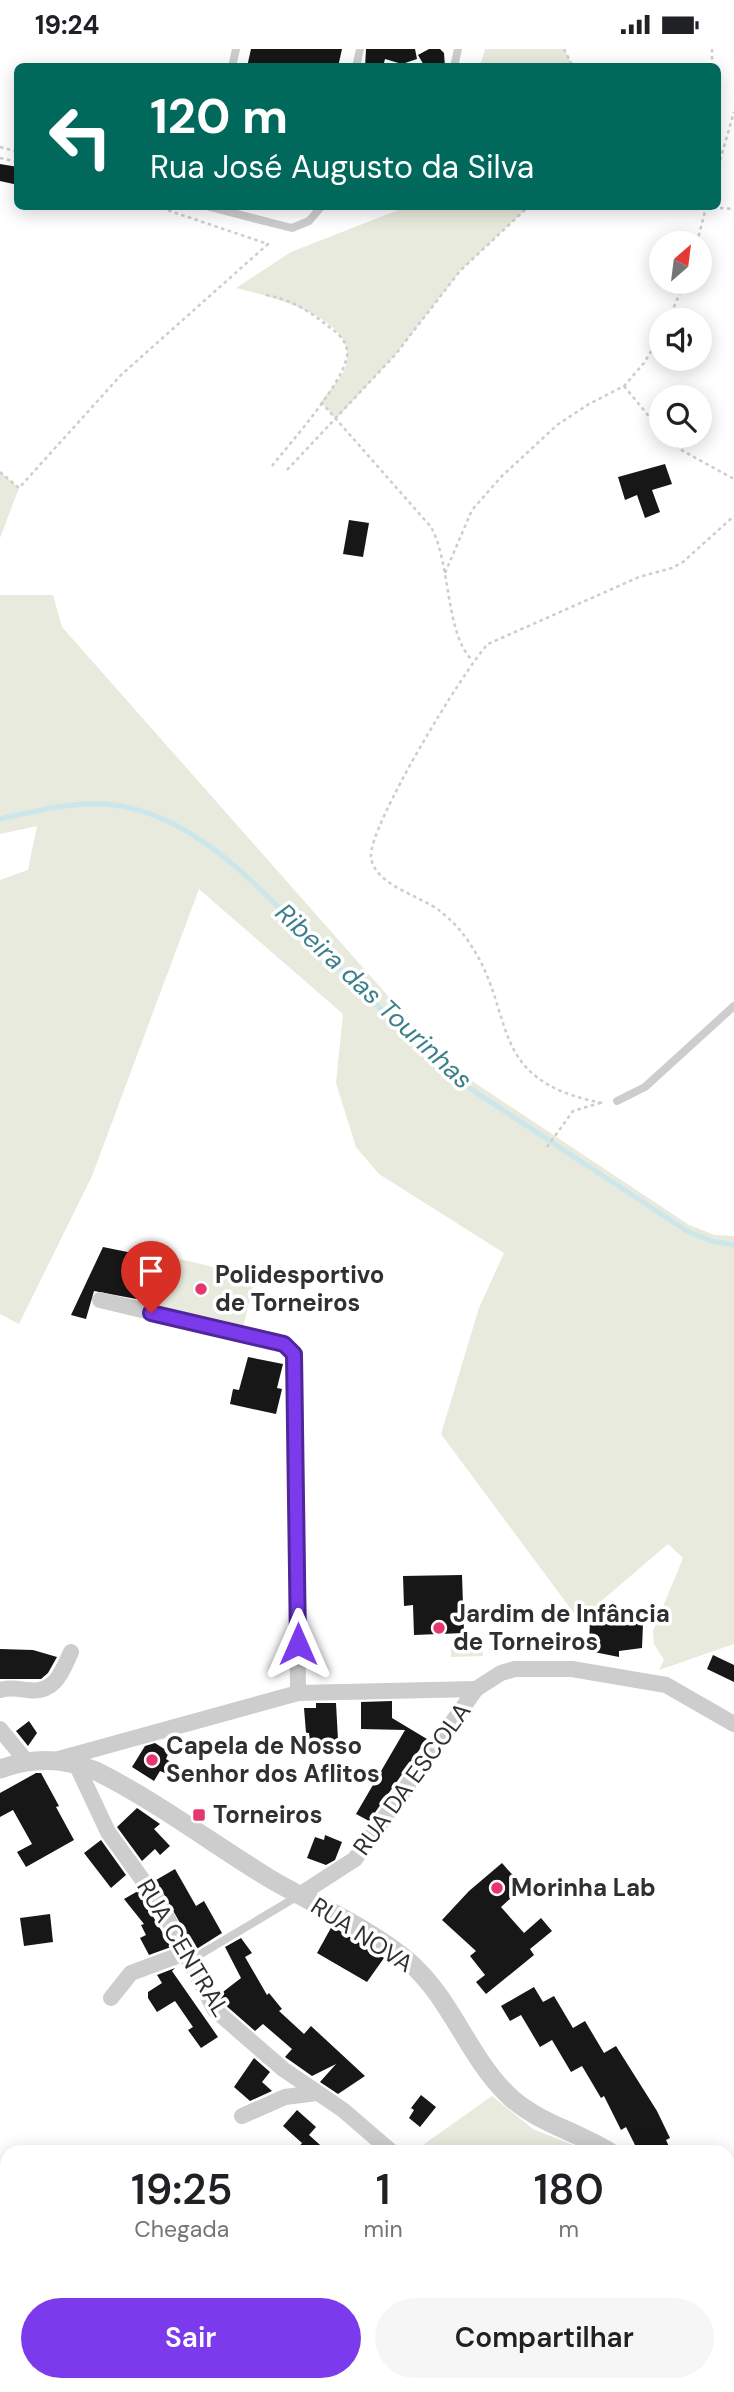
<!DOCTYPE html>
<html lang="pt">
<meta charset="utf-8">
<style>
body{margin:0;font-family:"DM Sans",sans-serif;background:#f6f6f6;color:#202124;height:100vh;display:flex;flex-direction:column;font-size:26px;white-space:nowrap}
*{box-sizing:border-box;margin:0}
p{font-size:23px;color:#757577}
.icon{flex:none;width:38px;height:38px;fill:none;stroke:currentColor;stroke-width:2;stroke-linecap:round;stroke-linejoin:round}
.map{position:relative;flex:1;overflow:hidden}
.details{position:absolute;left:0px;top:2096px;width:735px;height:247px;display:flex;flex-direction:column;background:#fff;border-radius:21px 21px 0 0;box-shadow:0 4px 18px #0003}
.details>*{flex:none}
.guide{position:absolute;left:14px;top:14px;width:707px;height:147px;border-radius:10px;box-shadow:0 4px 18px #0003;background:#00695c;color:#fff;overflow:hidden}
.needle{width:46px;rotate:28deg}
.fabs{position:absolute;left:649px;top:182px;display:grid;gap:14px}
.fabs a{display:grid;place-items:center;width:63px;height:63px;border-radius:50%;background:#fff;box-shadow:0 4px 18px #0003;font-size:35px}
.pin{position:absolute;display:grid;place-items:center;width:60px;height:60px;color:#fff;margin:-72px -30px;border-radius:50% 50% 50% 0;rotate:-45deg;box-shadow:0 0 7px #0007}
.pin .icon{rotate:45deg}
.me{position:absolute;width:77px;margin:-38px;rotate:0deg;stroke-linejoin:round;filter:drop-shadow(0 0 5px #0008)}
.turn{display:flex;align-items:center;gap:24px;height:147px;padding:0 21px;font-size:32px}
.turn .icon{width:91px;height:91px;stroke-width:2.5}
.turn b{display:block;font-size:49px;line-height:60px}
.eta{display:flex;justify-content:space-evenly;align-items:center;height:119px;text-align:center}
.eta b{font-size:42px;font-weight:600;line-height:49px}
.action{display:flex;gap:14px;margin-top:auto;padding:14px 21px}
.action a{flex:1;height:80px;border-radius:42px;background:#7c3aed;color:#fff;font-size:28px;font-weight:600;line-height:80px;text-align:center}
.action a+a{background:#f6f6f6;color:#202124}
.status{display:flex;justify-content:space-between;align-items:center;height:49px;padding:0 35px;background:#fff;direction:ltr}
.status svg{height:19px;fill:currentColor}
.map>svg:first-child{display:block}
</style>
<div class="status"><b>19:24</b><svg viewBox="0 0 49 12"><path d="M0 12V9h3v3zM5 12V6h3v6zM10 12V3h3v9zM15 12V0h3v12zM26 1h20v11H26zM47 4h2v5h-2z"/></svg></div>
<div class="map">
<svg width="734" height="2343" viewBox="0 0 734 2343">
<rect width="100%" height="100%" fill="#fff"/>
<g fill="#e7eadc">
<polygon points="485,0 564,0 573,17 480,17"/>
<path d="M406,158H528L460,222L395,306L336,370L321,353C330,340 345,327 347,311C354,267 266,246 236,239L291,203Z"/>
<polygon points="0,423 19,439 0,489"/>
<polygon points="0,546 53,546 62,578 433,998 460,1024 689,1176 715,1186 734,1187 734,1595 659,1621 664,1611 654,1595 653,1582 683,1509 668,1495 579,1571 441,1385 479,1259 504,1204 379,1125 356,1098 336,1034 343,965 199,840 92,1127 19,1275 0,1265 0,831 28,821 37,777 0,785"/>
<polygon points="158,1205 255,1228 243,1279 146,1256"/>
<polygon points="482,1591 483,1607 451,1608 451,1592"/>
<polygon points="492,2047 533,2080 590,2103 413,2103"/>
</g>
<g fill="none" stroke-linecap="round" stroke-linejoin="round">
<path stroke="#cbe7ec" stroke-width="5" d="M0,770C40,761 80,750 121,757C202,771 263,844 318,898C355,934 392,971 428,1007L457,1031L687,1182L711,1192L734,1196"/>
</g>
<g fill="#171717">
<polygon points="251,0 342,0 338,18 247,18"/>
<polygon points="366,0 415,0 417,10 402,15 385,10 383,18 365,18"/>
<polygon points="429,0 440,0 444,4 445,18 425,18 418,6"/>
<polygon points="0,115 18,118 18,136 0,132"/>
<polygon points="665,415 672,435 652,441 660,463 645,469 637,446 625,451 618,428"/>
<polygon points="349,471 369,474 363,508 343,505"/>
<polygon points="103,1198 157,1209 147,1252 94,1242 86,1270 71,1266"/>
<polygon points="248,1308 283,1315 277,1339 282,1340 276,1365 230,1355 233,1340 239,1341"/>
<polygon points="462,1526 464,1584 414,1586 413,1556 404,1557 403,1527"/>
<polygon points="611,1567 636,1568 635,1575 643,1575 642,1599 619,1602 619,1608 594,1603 594,1598 589,1598 590,1569 611,1570"/>
<polygon points="0,1600 33,1601 57,1608 48,1624 41,1630 0,1630"/>
<polygon points="713,1606 734,1616 734,1633 707,1620"/>
<polygon points="392,1652 392,1669 427,1690 369,1772 356,1765 405,1681 361,1680 361,1653"/>
<polygon points="316,1654 336,1654 338,1691 310,1693 309,1684 306,1684 304,1659 316,1659"/>
<polygon points="29,1672 37,1684 28,1697 16,1682"/>
<polygon points="155,1694 169,1703 166,1710 171,1713 165,1724 160,1722 154,1732 132,1718 145,1697"/>
<polygon points="36,1724 41,1724 59,1757 56,1758 74,1791 26,1818 17,1803 32,1795 13,1761 0,1768 0,1744"/>
<polygon points="137,1759 160,1775 154,1780 170,1797 160,1806 155,1800 142,1812 117,1778"/>
<polygon points="325,1786 342,1793 335,1811 326,1816 307,1809 315,1788 324,1791"/>
<polygon points="101,1791 126,1826 111,1839 84,1804"/>
<polygon points="502,1814 523,1838 501,1858 524,1884 541,1869 552,1882 530,1900 534,1906 486,1945 476,1933 485,1926 470,1907 476,1902 442,1871 469,1842"/>
<polygon points="175,1820 196,1857 204,1852 222,1884 195,1901 156,1831"/>
<polygon points="138,1842 171,1898 149,1906 140,1889 146,1886 141,1876 144,1875 124,1850"/>
<polygon points="50,1865 53,1893 24,1897 20,1869"/>
<polygon points="332,1877 384,1909 367,1933 317,1904"/>
<polygon points="241,1889 252,1904 245,1908 267,1946 269,1944 282,1960 279,1962 304,1985 311,1977 365,2027 338,2045 320,2033 336,2015 312,2027 285,2008 292,2000 263,1975 255,1982 223,1954 219,1946 241,1929 225,1898"/>
<polygon points="175,1919 172,1922 218,1988 201,1999 188,1981 193,1978 175,1952 157,1963 148,1949 148,1943 162,1934 157,1926"/>
<polygon points="534,1938 543,1953 554,1947 573,1979 585,1972 604,2004 616,1997 657,2062 670,2089 666,2091 672,2104 639,2104 626,2078 621,2081 604,2047 601,2049 582,2017 571,2023 552,1991 540,1998 521,1966 510,1972 501,1957"/>
<polygon points="254,2009 270,2023 262,2033 272,2042 250,2052 234,2038"/>
<polygon points="421,2046 436,2058 420,2078 409,2069 414,2061 411,2059"/>
<polygon points="297,2061 316,2078 309,2086 329,2104 294,2104 307,2088 302,2094 283,2077"/>
</g>
<g fill="none" stroke-linecap="round" stroke-linejoin="round">
<g stroke="#cdcdcd" stroke-width="2.5" stroke-dasharray="3.5 3.5" stroke-linecap="butt">
<polyline points="564,0 573,18"/>
<polyline points="712,0 712,18"/>
<polyline points="0,98 18,103"/>
<polyline points="0,109 18,113"/>
<polyline points="718,118 734,63"/>
<polyline points="706,158 734,160"/>
<polyline points="697,194 706,158"/>
<path d="M266,246C289,250 306,260 324,274C333,281 345,288 347,301C351,327 289,395 272,417"/>
<polyline points="668,271 685,233"/>
<polyline points="624,337 662,383"/>
<path d="M321,353L431,478C451,514 445,584 472,611"/>
<polyline points="665,387 683,402 734,430"/>
<polyline points="287,421 395,306 460,222 528,158"/>
<polyline points="0,423 19,439 121,326 268,195 158,158"/>
<polyline points="445,524 472,461 501,428 557,376 589,355 624,337 644,314 662,284"/>
<path d="M602,1054C481,1030 520,963 466,889C459,879 450,870 440,862C421,847 374,836 371,808C368,778 464,620 488,595L639,528L672,519L683,513L734,467"/>
<polyline points="547,1098 573,1062 600,1054"/>
<polyline points="0,2133 7,2134"/>
<polyline points="351,2336 360,2343"/>
<polyline points="224,2343 226,2336"/>
</g>
<g stroke="#cdcdcd" stroke-width="8">
<polyline points="232,18 236,0"/>
<polyline points="356,18 360,0"/>
<polyline points="454,18 458,0"/>
<polyline points="210,158 292,179 309,172 321,158"/>
<polyline points="617,1052 645,1038 734,957"/>
<polyline points="189,1912 298,1847"/>
</g>
<g stroke="#cdcdcd" stroke-width="16">
<polyline points="100,1251 280,1294 292,1302 295,1314 298,1644"/>
<polyline points="476,1640 501,1624 515,1620 572,1620 666,1636 734,1675"/>
<path d="M0,1641C10,1638 18,1640 28,1641C55,1645 62,1623 71,1603"/>
<polyline points="0,1680 27,1713"/>
<polyline points="55,1711 298,1644 476,1640 355,1810 301,1845"/>
<polyline points="76,1715 108,1783 160,1855 215,1961 283,2020 343,2061 393,2104"/>
<polyline points="111,1949 131,1924 185,1904"/>
<polyline points="242,2067 285,2048 317,2044"/>
<polyline points="546,2336 549,2343"/>
</g>
<g stroke="#cdcdcd" stroke-width="19">
<path d="M0,1720C32,1708 65,1709 96,1722C156,1752 210,1793 267,1828C314,1856 366,1877 408,1912C451,1949 467,2005 506,2044C534,2073 577,2082 611,2104"/>
<polyline points="728,2334 732,2343"/>
</g>
</g>
<g fill="none" stroke-linecap="round" stroke-linejoin="round">
<defs>
<polyline id="route" points="151,1264 284,1295 294,1305 298,1595"/>
</defs>
<use href="#route" stroke="#51269a" stroke-width="18"/>
<use href="#route" stroke="#7c3aed" stroke-width="12"/>
</g>
<g fill="#e3376d" stroke="#fff" stroke-width="2.5">
<circle cx="201" cy="1240" r="7"/>
<circle cx="439" cy="1579" r="7"/>
<circle cx="152" cy="1711" r="7"/>
<rect x="192" y="1759" width="14" height="14" rx="3.5"/>
<circle cx="497" cy="1839" r="7"/>
</g>
<g text-anchor="middle" stroke-width="7" stroke-linejoin="round" paint-order="stroke">
<g font-size="24" font-weight="bold" fill="#303030" stroke="#fff" text-anchor="start">
<text x="215" y="1234">Polidesportivo<tspan x="215" dy="28">de Torneiros</tspan></text>
<text x="453" y="1573">Jardim de Infância<tspan x="453" dy="28">de Torneiros</tspan></text>
<text x="166" y="1705">Capela de Nosso<tspan x="166" dy="28">Senhor dos Aflitos</tspan></text>
<text x="213" y="1774">Torneiros</text>
<text x="511" y="1847">Morinha Lab</text>
</g>
<g font-size="24" fill="#303030" stroke="#fff">
<text transform="translate(412 1730) rotate(-54)" y="8">RUA DA ESCOLA</text>
<text transform="translate(362 1886) rotate(33)" y="8">RUA NOVA</text>
<text transform="translate(183 1899) rotate(59)" y="8">RUA CENTRAL</text>
</g>
<g font-size="26" font-style="italic" fill="#3d808c" stroke="#fff">
<text transform="translate(374 947) rotate(43)" y="9">Ribeira das Tourinhas</text>
</g>
</g>
</svg>
<div class="fabs">
<a><svg class="needle" viewBox="-14 -14 28 28"><path d="M0-13l5 13h-10z" fill="#e53935"/><path d="M0 13l5-13h-10z" fill="#757577"/></svg></a>
<a><svg class="icon" aria-label="sound" viewBox="0 0 24 24"><path d="M4 9h4l5-4v14l-5-4H4zM17 9q2 3 0 6"/></svg></a>
<a><svg class="icon" aria-label="search" viewBox="0 0 24 24"><circle cx="10" cy="10" r="6"/><path d="M15 15l6 6"/></svg></a>
</div>
<div class="pin" style="left:151px;top:1264px;background:#d93025"><svg class="icon" aria-label="arrive" viewBox="0 0 24 24"><path d="M6 21V4h12l-3 4 3 4H6"/></svg></div>
<svg class="me" style="left:298px;top:1595px" viewBox="-20 -20 40 40"><path d="M0-17L14 15 0 8-14 15z" fill="#7c3aed" stroke="#fff" stroke-width="4"/></svg>
<div class="guide">
<div class="turn"><svg class="icon" aria-label="left" viewBox="0 0 24 24"><path d="M17 20v-9H6M10 6l-5 5 5 5"/></svg><div><b>120 m</b>Rua José Augusto da Silva</div></div>
</div>
<section class="details">
<div class="eta">
<div><b>19:25</b><p>Chegada</p></div>
<div><b>1</b><p>min</p></div>
<div><b>180</b><p>m</p></div>
</div>
<div class="action"><a>Sair</a><a>Compartilhar</a></div>
</section>
</div>
